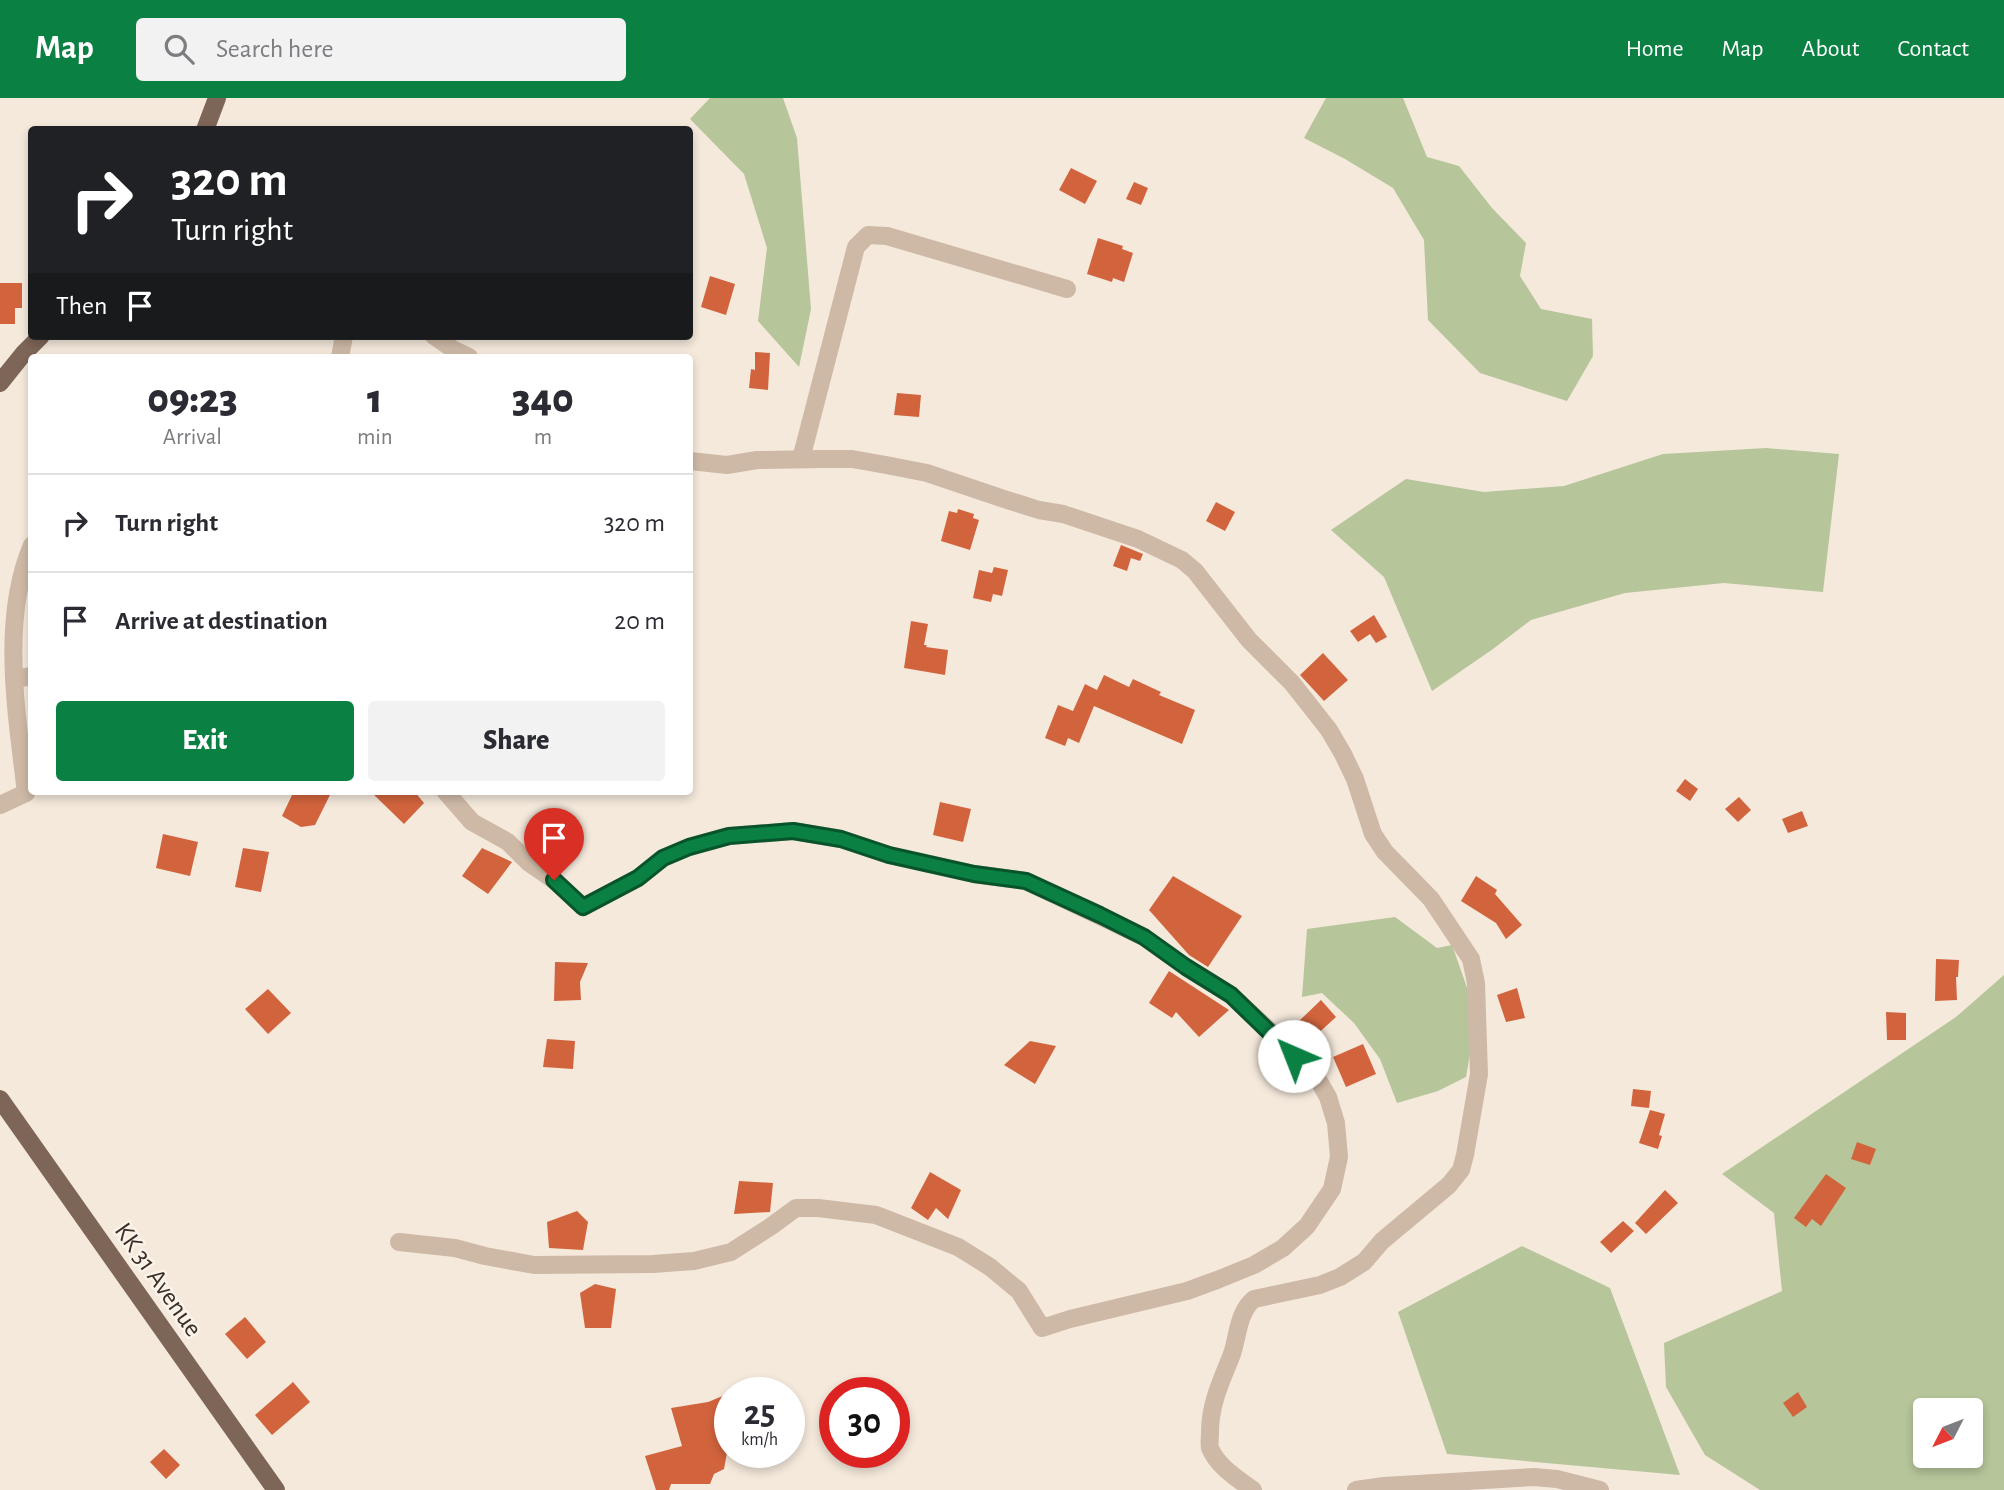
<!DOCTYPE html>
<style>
body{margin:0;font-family:"Alegreya Sans",sans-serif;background:#f2f2f3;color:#2b2b33;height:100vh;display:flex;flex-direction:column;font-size:26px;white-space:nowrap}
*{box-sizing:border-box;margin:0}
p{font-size:23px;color:#7c7c81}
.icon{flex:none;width:38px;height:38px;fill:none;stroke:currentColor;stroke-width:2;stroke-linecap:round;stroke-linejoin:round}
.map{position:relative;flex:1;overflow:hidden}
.sheet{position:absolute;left:28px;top:256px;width:665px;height:441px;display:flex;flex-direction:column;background:#fff;border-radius:7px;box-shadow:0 4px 10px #0003}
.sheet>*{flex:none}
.banner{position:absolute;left:28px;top:28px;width:665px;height:214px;border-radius:7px;box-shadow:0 4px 10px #0003;background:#202124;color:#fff;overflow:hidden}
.needle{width:46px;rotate:228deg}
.fabs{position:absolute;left:1913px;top:1300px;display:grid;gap:14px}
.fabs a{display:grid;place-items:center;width:70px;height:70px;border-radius:7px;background:#fff;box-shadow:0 4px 10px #0003;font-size:35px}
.speed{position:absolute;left:714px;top:1279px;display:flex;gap:14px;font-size:35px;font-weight:700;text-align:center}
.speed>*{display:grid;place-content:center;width:91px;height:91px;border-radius:50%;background:#fff;box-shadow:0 4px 10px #0003;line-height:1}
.speed small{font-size:18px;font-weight:400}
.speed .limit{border:10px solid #d22;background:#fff;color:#111}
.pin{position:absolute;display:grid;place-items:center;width:60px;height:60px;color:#fff;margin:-72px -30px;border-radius:50% 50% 50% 0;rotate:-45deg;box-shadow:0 0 7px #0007}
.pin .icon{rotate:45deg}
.me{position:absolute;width:77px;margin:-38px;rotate:316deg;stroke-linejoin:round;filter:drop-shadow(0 0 5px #0008)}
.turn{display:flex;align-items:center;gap:24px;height:147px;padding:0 28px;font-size:32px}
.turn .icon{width:91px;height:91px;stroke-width:2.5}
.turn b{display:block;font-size:49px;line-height:60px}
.then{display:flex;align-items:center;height:66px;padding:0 28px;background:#0003;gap:14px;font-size:26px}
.eta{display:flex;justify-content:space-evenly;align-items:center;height:119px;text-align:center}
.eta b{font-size:42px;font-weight:800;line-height:49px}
.cta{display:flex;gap:14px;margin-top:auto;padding:14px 28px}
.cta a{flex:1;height:80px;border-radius:7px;background:#0b8043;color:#fff;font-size:28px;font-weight:800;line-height:80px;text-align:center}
.cta a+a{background:#f2f2f3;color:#2b2b33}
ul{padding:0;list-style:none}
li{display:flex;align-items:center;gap:21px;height:98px;padding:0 28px;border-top:2px solid #e1e1e2}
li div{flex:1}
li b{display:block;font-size:26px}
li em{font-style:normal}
header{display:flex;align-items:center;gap:42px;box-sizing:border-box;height:98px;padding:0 35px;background:#0b8043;color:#fff}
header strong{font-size:33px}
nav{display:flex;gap:38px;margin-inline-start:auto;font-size:24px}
.search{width:490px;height:63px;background:#f2f2f3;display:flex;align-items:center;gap:18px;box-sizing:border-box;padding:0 24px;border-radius:7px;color:#7c7c81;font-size:26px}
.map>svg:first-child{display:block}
</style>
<header>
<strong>Map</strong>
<div class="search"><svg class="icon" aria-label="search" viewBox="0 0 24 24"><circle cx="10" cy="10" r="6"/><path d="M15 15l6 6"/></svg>Search here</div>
<nav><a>Home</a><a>Map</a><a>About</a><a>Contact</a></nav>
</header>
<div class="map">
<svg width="2004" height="1392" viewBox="0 0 2004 1392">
<rect width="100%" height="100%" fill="#f5e9dc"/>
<g fill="#b6c59a" fill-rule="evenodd">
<polygon points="710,0 783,0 797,40 811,211 799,269 758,223 767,150 744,76 690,21"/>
<polygon points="1326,0 1403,0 1427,59 1459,68 1492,110 1526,145 1520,178 1541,211 1592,221 1593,258 1567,303 1480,275 1428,222 1424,142 1393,90 1345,61 1304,40"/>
<polygon points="1766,350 1839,356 1823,494 1724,485 1625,495 1531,522 1493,551 1432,593 1384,479 1331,432 1406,381 1484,394 1564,388 1663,356"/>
<polygon points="1395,819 1437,850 1452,847 1470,898 1471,950 1466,979 1438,993 1397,1005 1380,961 1354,925 1322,895 1302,899 1307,831"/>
<path d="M2004,877V1392H1760L1705,1357L1666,1289L1664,1245L1782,1193L1774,1115L1722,1076L1956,919ZM1925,1312H1970V1358H1925Z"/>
<polygon points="1522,1148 1610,1190 1680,1377 1447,1356 1398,1214"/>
</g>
<g fill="#d2643d">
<polygon points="1071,70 1097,83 1085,106 1059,92"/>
<polygon points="1134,84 1148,90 1141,107 1126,101"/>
<polygon points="1098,140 1123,148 1122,151 1133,155 1124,184 1113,180 1112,184 1087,176"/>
<polygon points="710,178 735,186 726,217 701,209"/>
<polygon points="0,185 22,185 22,210 15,210 15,226 0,226"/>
<polygon points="755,254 770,255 768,292 749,290 751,271 755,272"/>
<polygon points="897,295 921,297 919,319 894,317"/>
<polygon points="1216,404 1235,414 1225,433 1206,423"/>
<polygon points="958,411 974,416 973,420 979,422 970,452 941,443 949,413 957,415"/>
<polygon points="1121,447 1143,456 1140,463 1131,460 1127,473 1113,468"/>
<polygon points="994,469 1008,472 1002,498 993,496 991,504 973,500 979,472 992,475"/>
<polygon points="1374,517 1387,539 1376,545 1370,536 1358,544 1350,533"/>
<polygon points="911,523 928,526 924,547 927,547 926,549 948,552 945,577 904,570"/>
<polygon points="1323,555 1348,582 1324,603 1300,577"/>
<polygon points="1104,577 1129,589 1133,581 1161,594 1159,597 1195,612 1182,646 1094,608 1079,645 1068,640 1065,648 1045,640 1058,607 1073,613 1085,586 1097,592"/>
<polygon points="1685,681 1698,691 1690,703 1676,693"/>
<polygon points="294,693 332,693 315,727 301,729 282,718"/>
<polygon points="370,693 414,693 424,705 404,726"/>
<polygon points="1739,699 1751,712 1738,724 1725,711"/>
<polygon points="940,704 971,711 963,744 933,737"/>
<polygon points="1802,713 1808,728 1788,735 1782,721"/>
<polygon points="163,736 198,744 190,778 156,770"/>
<polygon points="243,750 269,754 261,794 235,789"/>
<polygon points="482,750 512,764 488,796 462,778"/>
<polygon points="1173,778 1242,818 1208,869 1189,857 1149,812"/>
<polygon points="1476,778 1497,792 1495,796 1522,827 1506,841 1496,825 1461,803"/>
<polygon points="1936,861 1959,862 1958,879 1956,879 1957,902 1935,903"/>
<polygon points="555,864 588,865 580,884 581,902 554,903"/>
<polygon points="1169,873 1229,912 1199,939 1176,914 1172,920 1149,905"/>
<polygon points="1517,890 1525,920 1506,924 1497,897"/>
<polygon points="268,891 291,915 268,936 245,911"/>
<polygon points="1321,902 1336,919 1312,941 1297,925"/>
<polygon points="1886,914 1906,915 1906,942 1887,942"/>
<polygon points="547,941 575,943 573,971 543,969"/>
<polygon points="1030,943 1056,948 1035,986 1004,967"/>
<polygon points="1363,946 1376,976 1346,989 1333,959"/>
<polygon points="1633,991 1651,993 1649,1010 1631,1008"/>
<polygon points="1650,1012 1665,1016 1659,1037 1662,1038 1658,1051 1639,1045"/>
<polygon points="1857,1044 1876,1051 1870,1067 1851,1061"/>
<polygon points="930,1074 961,1092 948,1121 936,1110 928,1122 911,1110"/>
<polygon points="1826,1076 1846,1090 1821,1128 1812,1121 1806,1129 1794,1120"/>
<polygon points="739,1083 773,1085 770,1114 734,1116"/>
<polygon points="1665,1092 1678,1105 1646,1136 1635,1125"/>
<polygon points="577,1113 588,1124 583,1152 549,1150 547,1124"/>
<polygon points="1623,1123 1634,1133 1611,1155 1600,1144"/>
<polygon points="595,1186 616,1191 611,1230 585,1230 580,1195"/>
<polygon points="245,1219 266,1244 247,1261 225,1236"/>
<polygon points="293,1284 310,1304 272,1337 255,1317"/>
<polygon points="1798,1294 1807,1309 1793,1319 1783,1305"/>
<polygon points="730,1295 730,1338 724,1371 714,1376 710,1386 671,1386 669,1392 656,1392 645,1358 682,1348 671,1310 708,1304"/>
<polygon points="164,1351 180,1367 166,1381 150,1364"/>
</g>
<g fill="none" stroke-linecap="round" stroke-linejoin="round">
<g stroke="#ceb9a6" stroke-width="18">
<polyline points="434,238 454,252 469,259"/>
<polyline points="340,259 344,238"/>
<polyline points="801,361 856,149 868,137 887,138 1067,191"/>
<path d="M690,363L727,367L757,362L822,361H852L886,367L927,375L1004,401L1039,412L1063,416L1138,441L1182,462L1195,473L1249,542L1292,585L1329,632L1343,656L1355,681L1373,736L1385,754L1431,801L1471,861L1476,885L1479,976L1465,1057L1461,1072L1449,1087L1382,1143L1364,1164L1340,1179L1320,1187L1254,1201C1238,1214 1238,1238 1232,1256C1222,1282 1210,1305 1210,1334C1210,1339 1209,1346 1210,1350C1217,1368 1238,1381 1253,1392"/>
<polyline points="14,581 32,578"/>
<path d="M0,707L26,695C17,617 0,522 32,447"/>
<polyline points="399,1144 455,1150 485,1158 534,1167 653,1166 694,1163 731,1154 770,1129 796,1110 818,1110 876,1117 958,1149 990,1169 1019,1193 1042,1230 1070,1221 1187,1193 1217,1182 1254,1167 1283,1150 1307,1128 1332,1091 1339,1059 1336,1025 1328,999 1316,978 1270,933 1231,897 1186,869 1144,839 1026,783 974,776 889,757 841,741 793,733 729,738 689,749 663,760 638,780 583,809 554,782 528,764 508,744 472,724 445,693"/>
<polyline points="1356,1392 1384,1388 1534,1379 1557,1381 1600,1392"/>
</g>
<g stroke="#7d6557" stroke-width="18">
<polyline points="205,32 217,0"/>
<polyline points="0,285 24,255 41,238"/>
<polyline points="0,1001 276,1392"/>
</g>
</g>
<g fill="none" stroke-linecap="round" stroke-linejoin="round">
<defs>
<polyline id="route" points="554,782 583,809 638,780 663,760 689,749 729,738 793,733 841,741 889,757 974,776 1026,783 1100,817 1144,839 1186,869 1231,897 1294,958"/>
</defs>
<use href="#route" stroke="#07532c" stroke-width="18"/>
<use href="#route" stroke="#0b8043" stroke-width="12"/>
</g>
<g text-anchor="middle" stroke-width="5" stroke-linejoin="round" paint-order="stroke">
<g font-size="26" fill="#3a2e28" stroke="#fbf3e9">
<text transform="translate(159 1181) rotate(55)" y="9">KK 31 Avenue</text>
</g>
</g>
</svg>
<div class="fabs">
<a><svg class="needle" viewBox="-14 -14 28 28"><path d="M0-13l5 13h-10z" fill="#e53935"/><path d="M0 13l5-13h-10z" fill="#7c7c81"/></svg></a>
</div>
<div class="speed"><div>25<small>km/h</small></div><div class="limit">30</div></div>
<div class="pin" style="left:554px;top:782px;background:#d93025"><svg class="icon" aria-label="arrive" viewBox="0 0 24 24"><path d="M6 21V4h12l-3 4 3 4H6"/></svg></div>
<svg class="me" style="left:1294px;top:958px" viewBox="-20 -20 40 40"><circle r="19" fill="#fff"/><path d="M0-13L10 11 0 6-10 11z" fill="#0b8043"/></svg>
<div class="banner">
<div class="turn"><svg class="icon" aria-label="right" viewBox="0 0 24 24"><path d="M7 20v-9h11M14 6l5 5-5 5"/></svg><div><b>320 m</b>Turn right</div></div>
<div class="then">Then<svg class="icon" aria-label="arrive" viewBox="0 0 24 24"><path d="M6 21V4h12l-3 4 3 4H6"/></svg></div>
</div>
<section class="sheet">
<div class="eta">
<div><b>09:23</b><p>Arrival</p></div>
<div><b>1</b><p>min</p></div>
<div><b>340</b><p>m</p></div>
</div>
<ul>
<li><svg class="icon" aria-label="right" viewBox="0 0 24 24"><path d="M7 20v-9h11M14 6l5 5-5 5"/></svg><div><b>Turn right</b></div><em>320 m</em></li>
<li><svg class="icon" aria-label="arrive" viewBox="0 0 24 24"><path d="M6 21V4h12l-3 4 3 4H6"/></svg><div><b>Arrive at destination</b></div><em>20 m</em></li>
</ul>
<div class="cta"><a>Exit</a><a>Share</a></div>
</section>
</div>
